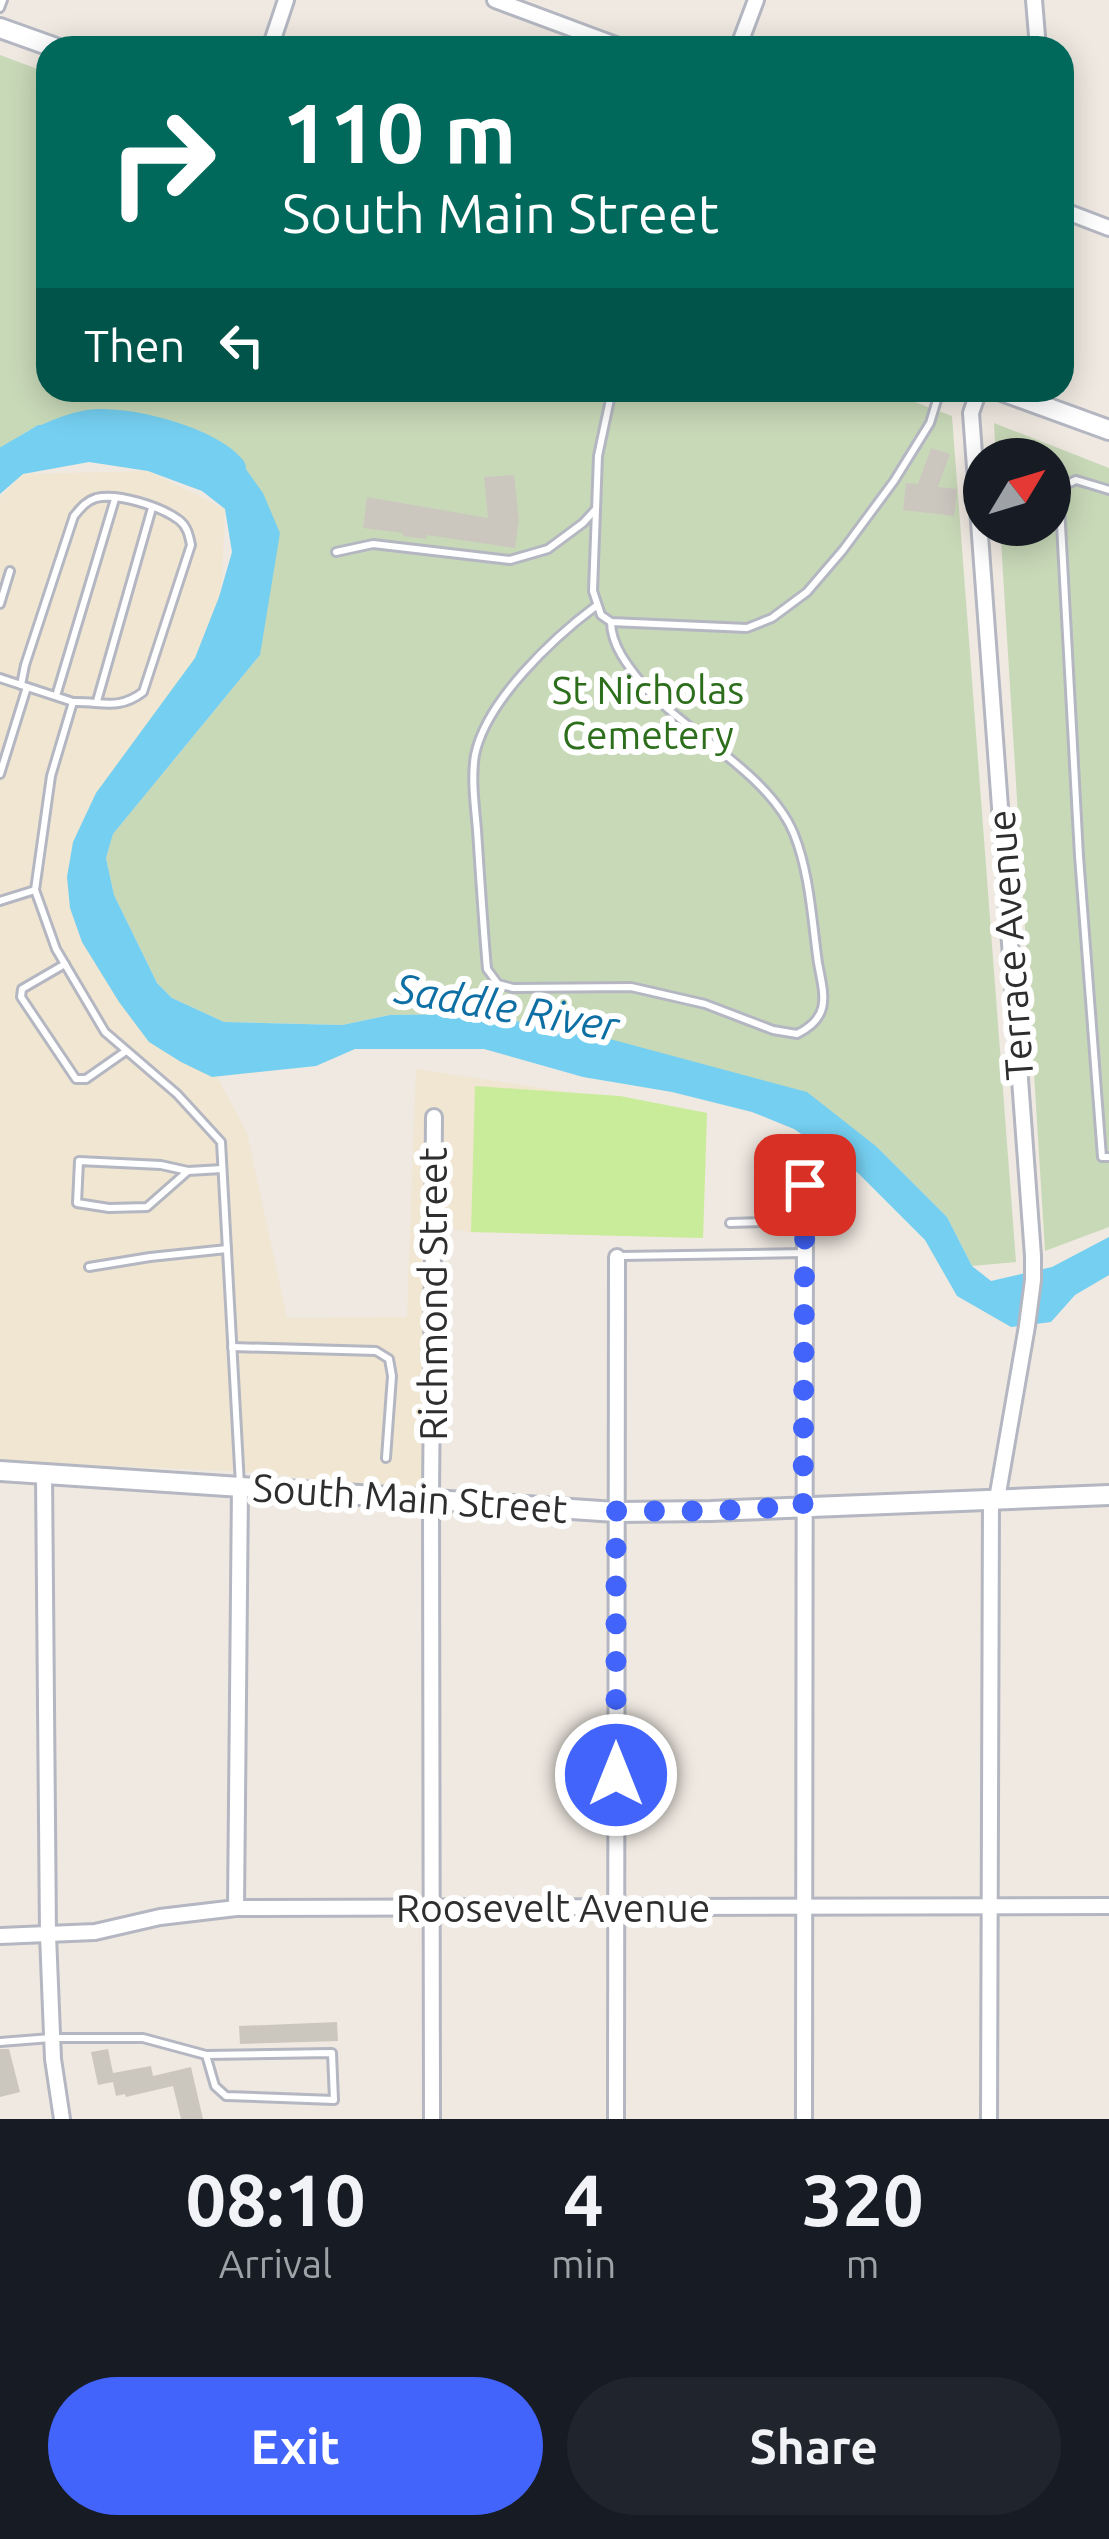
<!DOCTYPE html>
<style>
body{margin:0;font-family:Ubuntu,sans-serif;background:#20242c;color:#f1f3f6;height:100vh;display:flex;flex-direction:column;font-size:45px;white-space:nowrap}
*{box-sizing:border-box;margin:0}
p{font-size:39px;color:#9ea1a6}
.icon{flex:none;width:66px;height:66px;fill:none;stroke:currentColor;stroke-width:2;stroke-linecap:round;stroke-linejoin:round}
.map{position:relative;height:2119px;overflow:hidden}
.sheet{display:flex;flex-direction:column;background:#171b24;flex:1}
.sheet>*{flex:none}
.hud{position:absolute;left:36px;top:36px;width:1038px;height:366px;border-radius:36px;box-shadow:0 6px 30px #0003;background:#00695c;color:#fff;overflow:hidden}
.needle{width:78px;rotate:52deg}
.controls{position:absolute;left:963px;top:438px;display:grid;gap:24px}
.controls a{display:grid;place-items:center;width:108px;height:108px;border-radius:50%;background:#171b24;box-shadow:0 6px 30px #0003;font-size:60px}
.pin{position:absolute;display:grid;place-items:center;width:102px;height:102px;color:#fff;margin:-51px;border-radius:24px;box-shadow:0 6px 18px #0006}
.me{position:absolute;width:132px;margin:-66px;rotate:0deg;stroke-linejoin:round;filter:drop-shadow(0 0 9px #0008)}
.turn{display:flex;align-items:center;gap:42px;height:252px;padding:0 48px;font-size:54px}
.turn .icon{width:156px;height:156px;stroke-width:2.5}
.turn b{display:block;font-size:84px;line-height:102px}
.then{display:flex;align-items:center;height:114px;padding:0 48px;background:#0003;gap:24px;font-size:45px}
.eta{display:flex;justify-content:space-evenly;align-items:center;height:204px;text-align:center}
.eta b{font-size:72px;font-weight:700;line-height:84px}
.action{display:flex;gap:24px;margin-top:auto;padding:24px 48px}
.action a{flex:1;height:138px;border-radius:72px;background:#4264fb;color:#fff;font-size:48px;font-weight:700;line-height:138px;text-align:center}
.action a+a{background:#20242c;color:#f1f3f6}
.map>svg:first-child{display:block}
</style>
<div class="map">
<svg width="1109" height="2119" viewBox="0 0 1109 2119">
<rect width="100%" height="100%" fill="#efe9e1"/>
<polygon fill="#f0e6d1" points="148,471 225,509 220,624 98,953 212,1067 247,1133 287,1318 407,1317 416,1069 707,1113 703,1238 471,1232 434,1226 446,1363 419,1490 250,1472 0,1461 0,498 23,474"/>
<g fill="#c8d9b8">
<polygon points="0,55 48,73 48,390 883,390 952,416 1016,1262 972,1266 947,1217 877,1147 569,1028 463,1014 390,1015 342,1025 224,1022 172,998 157,983 114,895 106,858 113,834 260,655 238,458 141,427 38,425 0,448"/>
<polygon points="994,423 1109,468 1109,1227 1045,1251 1000,525 1050,525 1050,459 996,459"/>
</g>
<polygon fill="#c9ec9a" points="475,1086 620,1096 707,1113 703,1238 471,1232"/>
<polygon fill="#75cff0" points="76,424 141,427 238,458 263,493 280,533 260,655 113,834 106,858 114,895 157,983 172,998 224,1022 342,1025 390,1015 463,1014 569,1028 807,1092 877,1147 947,1217 972,1266 991,1281 1052,1267 1109,1237 1109,1275 1075,1295 1051,1322 1011,1327 957,1296 925,1240 858,1173 794,1129 752,1112 672,1092 583,1077 484,1049 355,1049 316,1066 212,1077 181,1062 149,1042 119,1002 82,942 70,908 67,877 73,842 96,793 195,658 219,597 232,552 225,509 202,491 148,471 89,462 23,474 0,494 0,448 38,425"/>
<g fill="none" stroke-linecap="round" stroke-linejoin="round">
<path stroke="#75cff0" stroke-width="30" d="M0,465C27,449 56,431 88,425C125,419 206,441 231,469"/>
</g>
<g fill="#cbc7bf">
<polygon points="931,448 950,454 938,487 957,489 954,516 903,510 906,483 918,484"/>
<polygon points="514,475 519,520 515,548 427,535 426,539 403,536 403,533 363,528 367,497 488,518 484,477"/>
<polygon points="337,2022 338,2041 240,2044 239,2026"/>
<polygon points="0,2049 9,2049 20,2092 0,2097"/>
<polygon points="108,2049 113,2073 151,2066 153,2076 191,2067 203,2119 181,2119 173,2086 126,2097 125,2094 116,2096 113,2082 98,2085 91,2052"/>
</g>
<g fill="none" stroke-linecap="round" stroke-linejoin="round">
<defs>
<g id="lane">
<polyline points="0,8 3,0"/>
<polyline points="612,390 598,456 593,591 601,615 611,622 747,628 772,618 807,592 843,550 894,481 930,423 940,390"/>
<polyline points="1109,490 1076,480 1059,488 1079,856 1102,1157 1109,1157"/>
<polyline points="336,552 373,544 510,560 548,549 583,523 595,510"/>
<polyline points="0,604 10,571"/>
<path d="M596,606C553,638 486,701 475,755C471,779 475,806 477,830C480,876 483,923 487,969L498,984L513,988L631,987L705,1004L773,1030L797,1034C832,1017 824,995 818,963C812,921 810,874 794,834C771,777 692,735 648,691C633,672 611,648 611,622"/>
<polyline points="0,678 73,702 51,776 35,890 56,949 105,1032 177,1094 221,1142 240,1485"/>
<path d="M21,685L25,665L74,516C80,509 86,501 96,498C118,493 160,506 179,520C187,526 189,535 191,545L143,692C118,711 102,701 73,702"/>
<polyline points="56,696 115,499"/>
<polyline points="97,701 152,508"/>
<polyline points="0,774 27,687"/>
<polyline points="0,901 35,890"/>
<polyline points="65,964 22,989 21,997 76,1079 86,1079 126,1051"/>
<polyline points="188,1171 147,1207 109,1208 77,1203 79,1161 161,1165 188,1171 222,1169"/>
<polyline points="730,1223 801,1221"/>
<polyline points="621,1256 805,1253"/>
<polyline points="89,1267 150,1257 227,1249"/>
<polyline points="232,1347 376,1351 389,1359 392,1376 386,1458"/>
<polyline points="0,2042 51,2038 143,2038 206,2055 215,2086 226,2096 334,2100 332,2053 206,2055"/>
</g>
<g id="street">
<polyline points="495,0 624,48"/>
<polyline points="1034,0 1038,48"/>
<polyline points="270,48 286,0"/>
<polyline points="738,48 756,0"/>
<polyline points="1062,210 1109,228"/>
<polyline points="979,390 971,413 1033,1256 1033,1280 1027,1326 997,1499"/>
<polyline points="44,1474 48,1935 53,2059 62,2119"/>
<polyline points="236,1908 240,1485"/>
<polyline points="0,1936 95,1932 160,1917 236,1908 1109,1906"/>
<polyline points="432,2119 431,1500 434,1117"/>
<polyline points="616,2119 617,1257"/>
<polyline points="804,2119 805,1185"/>
<polyline points="989,2119 991,1499"/>
</g>
<g id="secondary">
<polyline points="0,28 56,48"/>
<polyline points="999,390 1109,430"/>
<polyline points="0,1471 616,1512 711,1511 1109,1495"/>
</g>
</defs>
<use href="#lane" stroke="#b4b7c1" stroke-width="12"/>
<use href="#street" stroke="#b4b7c1" stroke-width="20"/>
<use href="#secondary" stroke="#b4b7c1" stroke-width="24"/>
<use href="#lane" stroke="#fff" stroke-width="6"/>
<use href="#street" stroke="#fff" stroke-width="14"/>
<use href="#secondary" stroke="#fff" stroke-width="18"/>
</g>
<g fill="none" stroke-linecap="round" stroke-linejoin="round">
<polyline stroke="#4264fb" stroke-width="21" stroke-dasharray="0 37.8" points="616,1775 616,1511 711,1511 803,1506 805,1185"/>
</g>
<g text-anchor="middle" stroke-width="12" stroke-linejoin="round" paint-order="stroke">
<g font-size="39" fill="#2c6e1b" stroke="#fff">
<text x="648" y="704">St Nicholas<tspan x="648" dy="45">Cemetery</tspan></text>
</g>
<g font-size="39" fill="#2e2e2e" stroke="#fff">
<text transform="translate(1010 945) rotate(-94)" y="14">Terrace Avenue</text>
<text transform="translate(433 1294) rotate(-90)" y="14">Richmond Street</text>
<text transform="translate(410 1498) rotate(4)" y="14">South Main Street</text>
<text x="553" y="1922">Roosevelt Avenue</text>
</g>
<g font-size="42" font-style="italic" fill="#0d6fa3" stroke="#fff">
<text transform="translate(507 1007) rotate(10)" y="15">Saddle River</text>
</g>
</g>
</svg>
<div class="controls">
<a><svg class="needle" viewBox="-14 -14 28 28"><path d="M0-13l5 13h-10z" fill="#e53935"/><path d="M0 13l5-13h-10z" fill="#9ea1a6"/></svg></a>
</div>
<div class="pin" style="left:805px;top:1185px;background:#d93025"><svg class="icon" aria-label="arrive" viewBox="0 0 24 24"><path d="M6 21V4h12l-3 4 3 4H6"/></svg></div>
<svg class="me" style="left:616px;top:1775px" viewBox="-20 -20 40 40"><circle r="17" fill="#4264fb" stroke="#fff" stroke-width="3"/><path d="M0-11L8 9 0 5-8 9z" fill="#fff"/></svg>
<div class="hud">
<div class="turn"><svg class="icon" aria-label="right" viewBox="0 0 24 24"><path d="M7 20v-9h11M14 6l5 5-5 5"/></svg><div><b>110 m</b>South Main Street</div></div>
<div class="then">Then<svg class="icon" aria-label="left" viewBox="0 0 24 24"><path d="M17 20v-9H6M10 6l-5 5 5 5"/></svg></div>
</div>
</div>
<section class="sheet">
<div class="eta">
<div><b>08:10</b><p>Arrival</p></div>
<div><b>4</b><p>min</p></div>
<div><b>320</b><p>m</p></div>
</div>
<div class="action"><a>Exit</a><a>Share</a></div>
</section>
